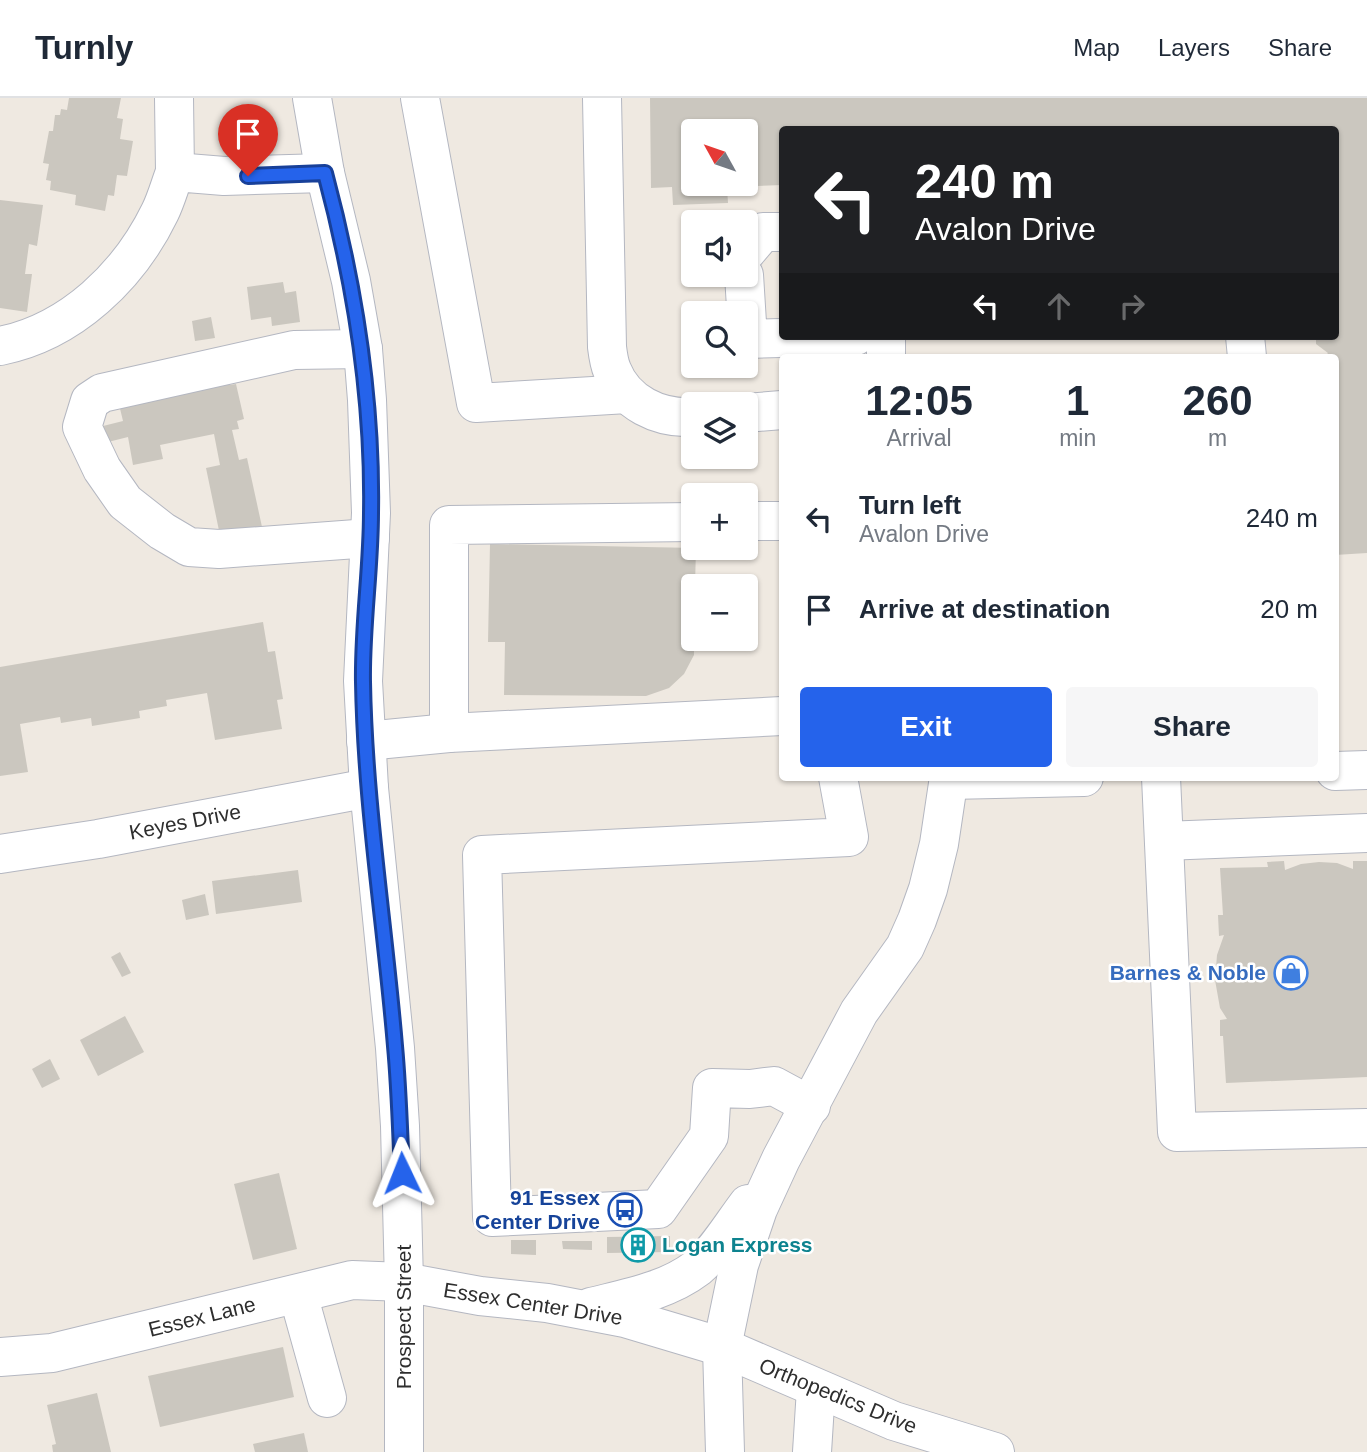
<!DOCTYPE html>
<meta charset="utf-8">
<style>
body{margin:0;font-family:Arial,sans-serif;background:#f6f6f7;color:#1f2937;height:100vh;display:flex;flex-direction:column;font-size:26px;white-space:nowrap}
*{box-sizing:border-box;margin:0}
p{font-size:23px;color:#747a83}
.icon{flex:none;width:38px;height:38px;fill:none;stroke:currentColor;stroke-width:2;stroke-linecap:round;stroke-linejoin:round}
.map{position:relative;flex:1;overflow:hidden}
.sheet{position:absolute;left:779px;top:256px;width:560px;height:427px;display:flex;flex-direction:column;background:#fff;border-radius:7px;box-shadow:0 2px 5px #0004}
.sheet>*{flex:none}
.hud{position:absolute;left:779px;top:28px;width:560px;height:214px;border-radius:7px;box-shadow:0 2px 5px #0004;background:#202124;color:#fff;overflow:hidden}
.needle{width:46px;rotate:310deg}
.controls{position:absolute;left:681px;top:21px;display:grid;gap:14px}
.controls a{display:grid;place-items:center;width:77px;height:77px;border-radius:7px;background:#fff;box-shadow:0 2px 5px #0004;font-size:35px}
.pin{position:absolute;display:grid;place-items:center;width:60px;height:60px;color:#fff;margin:-72px -30px;border-radius:50% 50% 50% 0;rotate:-45deg;box-shadow:0 0 7px #0007}
.pin .icon{rotate:45deg}
.me{position:absolute;width:77px;margin:-38px;rotate:358deg;stroke-linejoin:round;filter:drop-shadow(0 0 5px #0008)}
.turn{display:flex;align-items:center;gap:24px;height:147px;padding:0 21px;font-size:32px}
.turn .icon{width:91px;height:91px;stroke-width:2.5}
.turn b{display:block;font-size:49px;line-height:60px}
.lanes{display:flex;align-items:center;height:66px;padding:0 21px;background:#0003;justify-content:center;gap:35px;direction:ltr}
.lanes .off{opacity:.35}
.eta{display:flex;justify-content:space-evenly;align-items:center;height:119px;text-align:center}
.eta b{font-size:42px;font-weight:700;line-height:49px}
.cta{display:flex;gap:14px;margin-top:auto;padding:14px 21px}
.cta a{flex:1;height:80px;border-radius:7px;background:#2563eb;color:#fff;font-size:28px;font-weight:700;line-height:80px;text-align:center}
.cta a+a{background:#f6f6f7;color:#1f2937}
ul{padding:0;list-style:none}
li{display:flex;align-items:center;gap:21px;height:91px;padding:0 21px}
li div{flex:1}
li b{display:block;font-size:26px}
li em{font-style:normal}
header{display:flex;align-items:center;gap:42px;box-sizing:border-box;height:98px;padding:0 35px;background:#fff;border-bottom:2px solid #e0e1e3}
header strong{font-size:33px}
nav{display:flex;gap:38px;margin-inline-start:auto;font-size:24px}
.map>svg:first-child{display:block}
</style>
<header>
<strong>Turnly</strong>
<nav><a>Map</a><a>Layers</a><a>Share</a></nav>
</header>
<div class="map">
<svg width="1367" height="1354" viewBox="0 0 1367 1354">
<rect width="100%" height="100%" fill="#efe9e1"/>
<g fill="#cbc7bf" fill-rule="evenodd">
<polygon points="69,0 121,0 117,20 123,21 120,41 133,43 127,78 117,77 114,98 108,97 105,113 75,107 76,97 50,92 51,83 46,82 49,66 43,65 49,33 53,33 55,17 60,17 61,11 67,12"/>
<path d="M650,0H1367V455L1335,457V259H1325L1328,255L1316,246V238H1335V32H782V87L727,89L728,105L673,107L672,89L651,90ZM693,33H746V86H693Z"/>
<polygon points="0,102 43,107 37,148 29,146 25,176 32,176 27,214 0,210"/>
<polygon points="283,184 285,195 296,193 300,224 272,228 271,219 251,222 247,189"/>
<polygon points="211,219 215,240 195,243 192,223"/>
<polygon points="228,278 230,287 236,286 244,321 237,323 239,331 232,332 239,362 247,360 264,438 222,447 206,370 220,367 214,336 160,347 163,361 133,367 128,339 104,345 99,329 123,323 117,298"/>
<polygon points="490,446 696,450 695,488 693,488 694,557 684,576 669,590 646,598 504,597 505,544 488,544"/>
<polygon points="263,524 268,554 275,553 283,601 277,602 282,631 215,642 207,595 166,602 167,608 139,613 140,620 92,628 91,620 61,625 60,619 20,626 28,674 0,678 0,569"/>
<polygon points="1284,763 1285,772 1301,766 1319,764 1337,765 1353,771 1353,763 1367,763 1367,979 1226,985 1223,938 1220,938 1220,922 1227,921 1220,910 1215,882 1217,857 1224,837 1219,838 1218,817 1223,817 1220,770 1268,769 1267,764"/>
<polygon points="298,772 302,804 216,816 212,783"/>
<polygon points="205,796 209,817 186,822 182,802"/>
<polygon points="120,854 131,875 122,879 111,859"/>
<polygon points="125,918 144,954 98,978 80,942"/>
<polygon points="50,961 60,981 42,990 32,971"/>
<polygon points="279,1075 297,1151 253,1162 234,1086"/>
<polygon points="670,1138 670,1154 607,1155 607,1139"/>
<polygon points="511,1142 536,1142 536,1157 511,1156"/>
<polygon points="562,1143 592,1143 592,1152 563,1151"/>
<polygon points="283,1249 294,1299 160,1329 148,1278"/>
<polygon points="97,1295 111,1354 53,1354 52,1347 56,1346 47,1307"/>
<polygon points="304,1335 308,1354 255,1354 253,1346"/>
</g>
<g fill="none" stroke-linecap="round" stroke-linejoin="round">
<defs>
<g id="minor">
<polyline points="174,0 175,74"/>
<polyline points="312,0 325,75 351,183 363,251 367,302 371,415 363,583 369,690 395,950 400,1028 404,1184 404,1354"/>
<polyline points="420,0 476,305 627,296"/>
<path d="M602,0L607,249C608,257 609,265 612,272C625,305 659,321 693,319"/>
<polyline points="746,154 763,134 782,134"/>
<polyline points="744,177 748,241 856,238"/>
<polyline points="886,238 886,259"/>
<polyline points="1245,238 1247,259"/>
<path d="M0,248C71,234 129,178 160,114C166,102 170,87 175,74L224,78L325,75"/>
<polyline points="363,251 294,252 102,295 90,303 82,329 102,371 125,404 162,433 189,449 219,451 370,440"/>
<polyline points="746,315 782,312"/>
<polyline points="746,423 782,423"/>
<polyline points="449,635 449,427 693,424"/>
<polyline points="366,643 449,635 782,618"/>
<polyline points="1335,673 1367,672"/>
<polyline points="1161,679 1177,1034 1367,1030"/>
<polyline points="949,682 1084,679"/>
<polyline points="1164,743 1367,735"/>
<polyline points="0,756 98,741 369,690"/>
<polyline points="811,1008 774,988 750,991 712,990 709,1038 658,1111 492,1119 482,757 849,739 838,679"/>
<polyline points="298,1196 327,1300"/>
<path d="M591,1209C627,1200 667,1193 697,1170C717,1153 732,1127 748,1106"/>
<polyline points="0,1259 52,1255 352,1182 404,1184 480,1198 547,1205 625,1220 722,1249 894,1323 995,1354"/>
<polyline points="725,1354 722,1249 739,1167 758,1111 781,1061 859,914 905,849 917,822 928,791 939,746 949,679"/>
<polyline points="812,1354 816,1291"/>
</g>
</defs>
<use href="#minor" stroke="#b4b7c1" stroke-width="40"/>
<use href="#minor" stroke="#fff" stroke-width="38"/>
</g>
<g fill="none" stroke-linecap="round" stroke-linejoin="round">
<defs>
<path id="route" d="M248,78L325,75C355,187 373,299 371,415C371,471 362,528 363,584C365,706 385,827 395,948C399,991 400,1033 402,1075"/>
</defs>
<use href="#route" stroke="#184099" stroke-width="18"/>
<use href="#route" stroke="#2563eb" stroke-width="12"/>
</g>
<defs>
<symbol id="shop-ring" viewBox="-11 -11 22 22"><circle r="9.5" fill="#fff" stroke="#3f7fe0" stroke-width="1.5"/><path d="M-5-2.5h2.3a2.7 3.5 0 0 1 5.4 0H5L5.5 6h-11ZM-1.5-2.5h3a1.5 2.3 0 0 0-3 0Z" fill="#3f7fe0"/></symbol>
<symbol id="bus-ring" viewBox="-11 -11 22 22"><circle r="9.5" fill="#fff" stroke="#1a4fb4" stroke-width="1.5"/><path d="M-5-6H5V4H4V6H2V4H-2V6H-4V4H-5ZM-3.5-4V0h7V-4ZM-3.5 1.2v1.5H-2V1.2ZM2 1.2v1.5H3.5V1.2Z" fill="#1a4fb4"/></symbol>
<symbol id="building-ring" viewBox="-11 -11 22 22"><circle r="9.5" fill="#fff" stroke="#0f9aa8" stroke-width="1.5"/><path d="M-4-6H4V6H1V3H-1V6H-4ZM-2.5-4.3h1.7v1.8h-1.7ZM.8-4.3h1.7v1.8H.8ZM-2.5-1h1.7V.8h-1.7ZM.8-1h1.7V.8H.8Z" fill="#0f9aa8"/></symbol>
</defs>
<g fill-rule="evenodd">
<use href="#shop-ring" x="1272" y="856" width="38" height="38"/>
<use href="#bus-ring" x="606" y="1093" width="38" height="38"/>
<use href="#building-ring" x="619" y="1128" width="38" height="38"/>
</g>
<g text-anchor="middle" stroke-width="5" stroke-linejoin="round" paint-order="stroke">
<g font-size="21" fill="#2e2e2e" stroke="#fff">
<text transform="translate(185 724) rotate(-11)" y="7">Keyes Drive</text>
<text transform="translate(533 1206) rotate(9)" y="7">Essex Center Drive</text>
<text transform="translate(202 1219) rotate(-14)" y="7">Essex Lane</text>
<text transform="translate(404 1219) rotate(-90)" y="7">Prospect Street</text>
<text transform="translate(838 1298) rotate(22)" y="7">Orthopedics Drive</text>
</g>
<g font-size="21" font-weight="bold" fill="#366cbe" stroke="#fff" text-anchor="end">
<text x="1266" y="882">Barnes &amp; Noble</text>
</g>
<g font-size="21" font-weight="bold" fill="#164399" stroke="#fff" text-anchor="end">
<text x="600" y="1107">91 Essex<tspan x="600" dy="24">Center Drive</tspan></text>
</g>
<g font-size="21" font-weight="bold" fill="#0d838f" stroke="#fff" text-anchor="start">
<text x="662" y="1154">Logan Express</text>
</g>
</g>
</svg>
<div class="controls">
<a><svg class="needle" viewBox="-14 -14 28 28"><path d="M0-13l5 13h-10z" fill="#e53935"/><path d="M0 13l5-13h-10z" fill="#747a83"/></svg></a>
<a><svg class="icon" aria-label="sound" viewBox="0 0 24 24"><path d="M4 9h4l5-4v14l-5-4H4zM17 9q2 3 0 6"/></svg></a>
<a><svg class="icon" aria-label="search" viewBox="0 0 24 24"><circle cx="10" cy="10" r="6"/><path d="M15 15l6 6"/></svg></a>
<a><svg class="icon" aria-label="layers" viewBox="0 0 24 24"><path d="M12 4l9 5-9 5-9-5zM3 14l9 5 9-5"/></svg></a>
<a>+</a>
<a>−</a>
</div>
<div class="pin" style="left:248px;top:78px;background:#d93025"><svg class="icon" aria-label="arrive" viewBox="0 0 24 24"><path d="M6 21V4h12l-3 4 3 4H6"/></svg></div>
<svg class="me" style="left:402px;top:1075px" viewBox="-20 -20 40 40"><path d="M0-17L14 15 0 8-14 15z" fill="#2563eb" stroke="#fff" stroke-width="4"/></svg>
<div class="hud">
<div class="turn"><svg class="icon" aria-label="left" viewBox="0 0 24 24"><path d="M17 20v-9H6M10 6l-5 5 5 5"/></svg><div><b>240 m</b>Avalon Drive</div></div>
<div class="lanes"><svg class="icon" aria-label="left" viewBox="0 0 24 24"><path d="M17 20v-9H6M10 6l-5 5 5 5"/></svg><svg class="icon off" aria-label="ahead" viewBox="0 0 24 24"><path d="M12 20V5M6 11l6-6 6 6"/></svg><svg class="icon off" aria-label="right" viewBox="0 0 24 24"><path d="M7 20v-9h11M14 6l5 5-5 5"/></svg></div>
</div>
<section class="sheet">
<div class="eta">
<div><b>12:05</b><p>Arrival</p></div>
<div><b>1</b><p>min</p></div>
<div><b>260</b><p>m</p></div>
</div>
<ul>
<li><svg class="icon" aria-label="left" viewBox="0 0 24 24"><path d="M17 20v-9H6M10 6l-5 5 5 5"/></svg><div><b>Turn left</b><p>Avalon Drive</p></div><em>240 m</em></li>
<li><svg class="icon" aria-label="arrive" viewBox="0 0 24 24"><path d="M6 21V4h12l-3 4 3 4H6"/></svg><div><b>Arrive at destination</b></div><em>20 m</em></li>
</ul>
<div class="cta"><a>Exit</a><a>Share</a></div>
</section>
</div>
